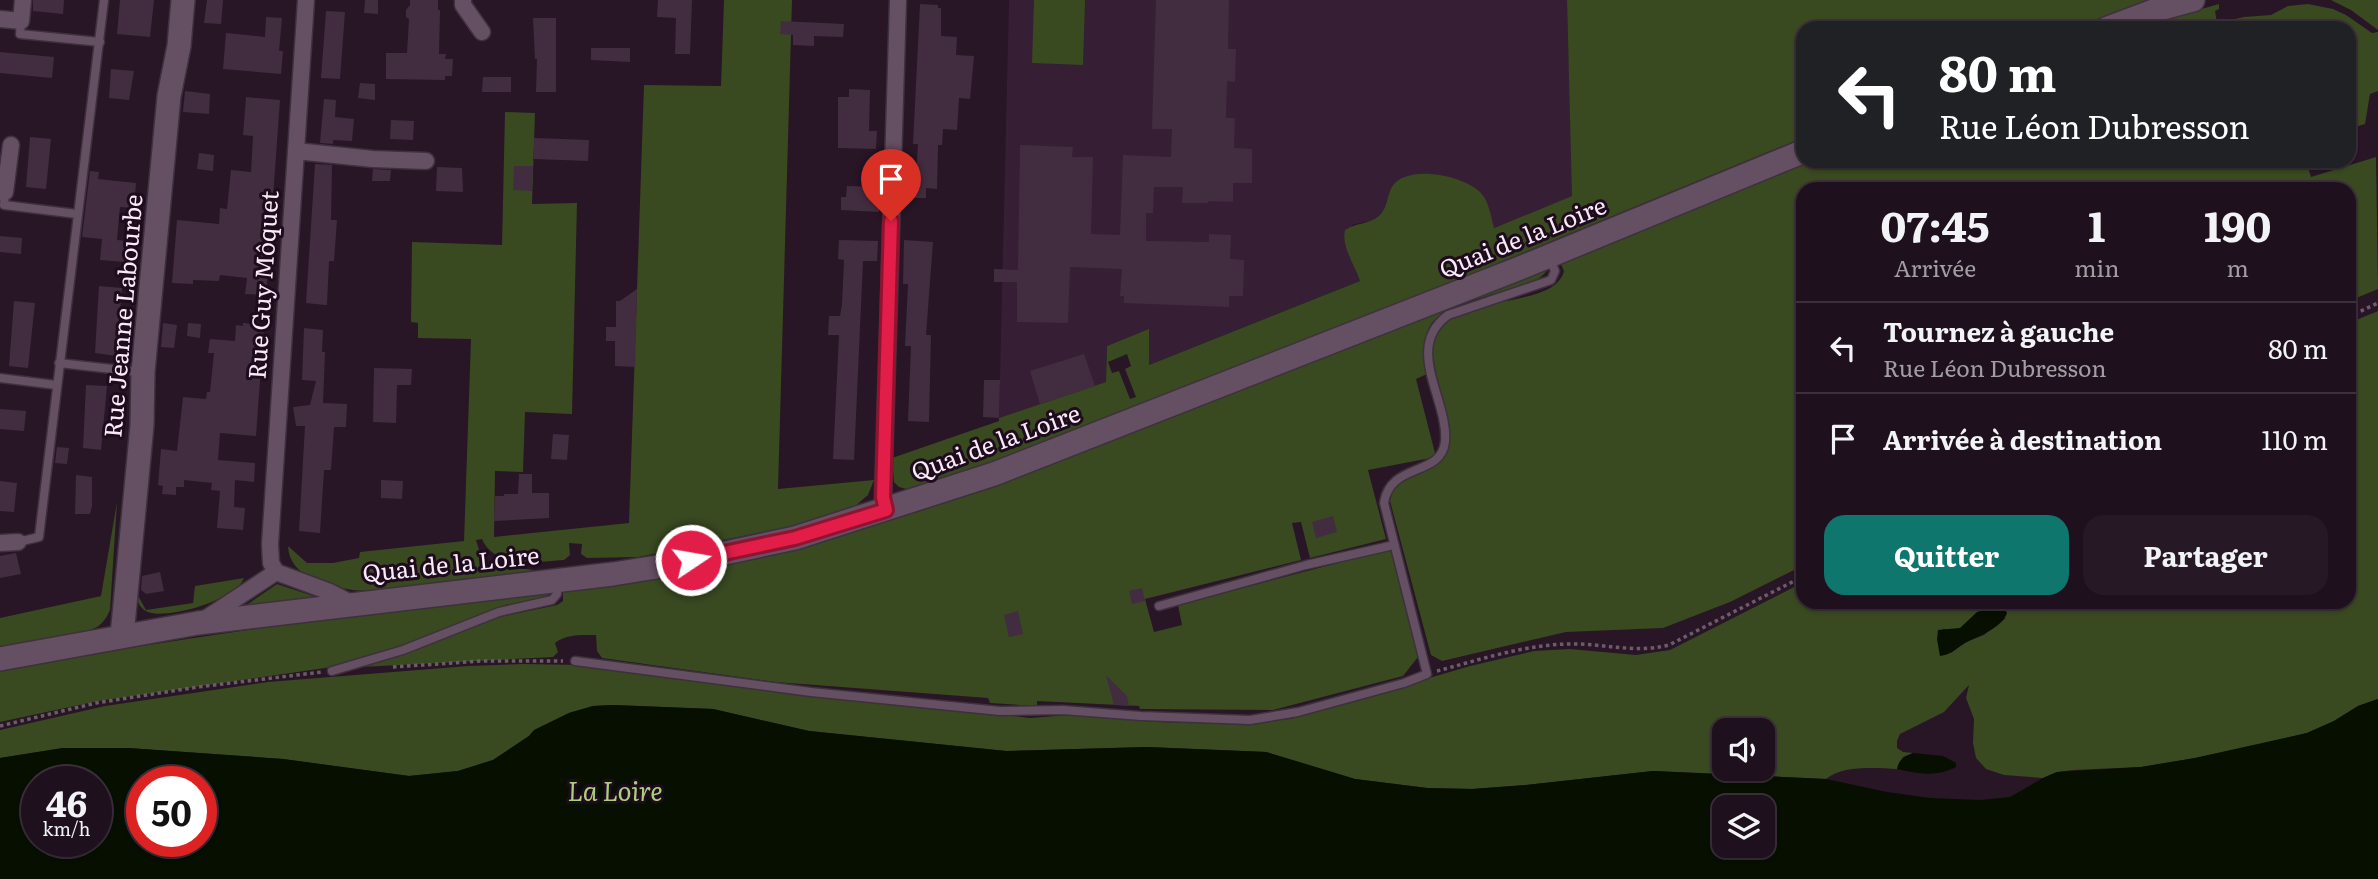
<!DOCTYPE html>
<html lang="fr">
<meta charset="utf-8">
<style>
body{margin:0;font-family:Literata,serif;background:#261925;color:#f1f3f6;height:100vh;display:flex;flex-direction:column;font-size:26px;white-space:nowrap}
*{box-sizing:border-box;margin:0}
p{font-size:23px;color:#a19da3}
.icon{flex:none;width:38px;height:38px;fill:none;stroke:currentColor;stroke-width:2;stroke-linecap:round;stroke-linejoin:round}
.map{position:relative;flex:1;overflow:hidden}
.drawer{position:absolute;left:1796px;top:182px;width:560px;height:427px;display:flex;flex-direction:column;background:#1e101c;border-radius:21px;box-shadow:0 2px 5px #0004,0 0 0 2px #3c303b}
.drawer>*{flex:none}
.banner{position:absolute;left:1796px;top:21px;width:560px;height:147px;border-radius:21px;box-shadow:0 2px 5px #0004,0 0 0 2px #3c303b;background:#202124;color:#fff;overflow:hidden}
.tools{position:absolute;left:1712px;top:718px;display:grid;gap:14px}
.tools a{display:grid;place-items:center;width:63px;height:63px;border-radius:14px;background:#1e101c;box-shadow:0 2px 5px #0004,0 0 0 2px #3c303b;font-size:35px}
.speed{position:absolute;left:21px;top:766px;display:flex;gap:14px;font-size:35px;font-weight:700;text-align:center}
.speed>*{display:grid;place-content:center;width:91px;height:91px;border-radius:50%;background:#1e101c;box-shadow:0 2px 5px #0004,0 0 0 2px #3c303b;line-height:1}
.speed small{font-size:18px;font-weight:400}
.speed .limit{border:10px solid #d22;background:#fff;color:#111}
.pin{position:absolute;display:grid;place-items:center;width:60px;height:60px;color:#fff;margin:-72px -30px;border-radius:50% 50% 50% 0;rotate:-45deg;box-shadow:0 0 7px #0007}
.pin .icon{rotate:45deg}
.me{position:absolute;width:77px;margin:-38px;rotate:78deg;stroke-linejoin:round;filter:drop-shadow(0 0 5px #0008)}
.turn{display:flex;align-items:center;gap:24px;height:147px;padding:0 28px;font-size:32px}
.turn .icon{width:91px;height:91px;stroke-width:2.5}
.turn b{display:block;font-size:49px;line-height:60px}
.eta{display:flex;justify-content:space-evenly;align-items:center;height:119px;text-align:center}
.eta b{font-size:42px;font-weight:700;line-height:49px}
.cta{display:flex;gap:14px;margin-top:auto;padding:14px 28px}
.cta a{flex:1;height:80px;border-radius:21px;background:#0f766e;color:#fff;font-size:28px;font-weight:700;line-height:80px;text-align:center}
.cta a+a{background:#261925;color:#f1f3f6}
ul{padding:0;list-style:none}
li{display:flex;align-items:center;gap:21px;height:91px;padding:0 28px;border-top:2px solid #3c303b}
li div{flex:1}
li b{display:block;font-size:26px}
li em{font-style:normal}
.map>svg:first-child{display:block}
</style>
<div class="map">
<svg width="2378" height="879" viewBox="0 0 2378 879">
<rect width="100%" height="100%" fill="#281526"/>
<polygon fill="#361e34" points="1009,0 1567,0 1573,196 1493,228 1489,208 1480,193 1465,183 1396,182 1390,191 1383,212 1377,219 1352,225 1355,268 1360,281 1149,365 1148,330 1107,346 1106,382 999,418"/>
<g fill="#394920" fill-rule="evenodd">
<path d="M724,0H792L778,489L874,480L868,495L853,508L798,525L638,557L587,558L581,554L582,544L569,543L570,555L564,560C538,562 494,568 482,539L476,540L480,553L487,564L534,570L524,573C490,577 457,581 423,585C400,588 376,593 353,590C328,586 289,577 288,546L307,563H333L359,558L360,552L464,541L471,339L418,338V323L411,322L412,242L502,245L505,112L535,113L532,204L577,203L572,414L525,412L523,472L495,471L494,537L629,523L644,85L721,86Z"/>
<polygon points="1034,0 1085,0 1083,65 1032,63"/>
<path d="M1567,0H2151L2072,28H1802V138L1258,362L1003,459L910,490L899,487L894,482L892,458L999,421V418L1106,382L1107,346L1149,329V365L1360,281C1355,265 1341,247 1345,230C1355,223 1370,224 1379,216C1389,207 1386,192 1395,183C1413,165 1465,176 1481,193C1489,202 1491,216 1494,228L1572,196ZM1127,354L1131,366L1125,369L1136,397L1130,399L1119,371L1112,373L1108,362Z"/>
<polygon points="2331,0 2378,0 2378,30 2351,10"/>
<polygon points="2219,4 2219,9 2215,11 2217,23 2244,17 2271,15 2288,6 2308,4 2333,9 2346,15 2372,33 2378,32 2378,91 2370,94 2365,124 2349,129 2348,28 2135,28"/>
<path d="M2376,157L2378,289L2349,301L2348,189H1802V566L1730,602L1663,628L1566,632L1442,661L1431,655L1390,501L1394,487L1447,448C1457,414 1420,370 1435,337C1454,291 1554,311 1564,271L1560,262L1803,161H2306L2311,177Z"/>
<path d="M1549,268C1541,280 1530,283 1517,287C1496,294 1441,306 1430,326C1422,341 1425,358 1427,374L1416,379L1436,457L1368,470L1386,539L1310,558L1301,522L1292,523L1301,560L1145,599L1154,632L1182,625L1178,605L1391,549L1418,657L1403,676L1273,710L1140,709L1139,706L1037,701V706L990,703L988,698L775,682L602,658L597,651L596,635C582,635 566,634 555,643L558,652L553,657L361,667L495,618L557,605L563,601V589L805,544L921,511L1176,415Z"/>
<path d="M2378,311V699L2358,706L2334,721L2307,733L2266,743L2195,758L2141,767L2073,770L2057,772L2043,778L2004,775L1986,769L1976,758L1973,743L1974,719L1966,698L1969,685L1944,712L1900,734L1897,741V748L1903,752L1913,753L1903,757L1897,769C1876,768 1843,765 1826,779L1653,771L1526,785L1472,789L1427,788L1355,779L1266,752L1147,747L1006,751L809,731L713,709L613,705L593,706L569,713L535,730L529,736L493,760L458,771L409,776L283,759L128,748H63L0,758V730L105,706L268,682L468,666L524,664L581,665L1030,718L1069,715L1157,722L1237,724L1290,719L1470,666L1534,651L1570,649L1636,655L1670,650L1802,583V602H2348L2349,323ZM2006,618L1984,635L1966,642L1951,653L1942,629L1955,630ZM1724,730H1762V768H1724Z"/>
<path d="M117,502L110,610C107,617 103,623 97,627C76,638 25,644 0,649V618L101,596Z"/>
<path d="M244,578C236,600 167,620 148,612C140,609 137,602 137,594L146,610L193,603L195,586Z"/>
<polygon points="277,584 316,597 245,606"/>
<path d="M551,591L547,597L505,605L412,642L346,665L98,701L0,722V671C183,636 367,613 551,591Z"/>
</g>
<g fill="#060f00" fill-rule="evenodd">
<path d="M1995,607L2004,608L2007,613C2002,628 1978,636 1965,643C1956,648 1951,655 1940,656L1937,639L1938,630L1960,628L1977,612Z"/>
<path d="M2378,699V879H0V758L63,748H128L283,759L409,776L458,771L493,760L529,736L534,730L569,713L593,706L613,705L713,709L809,731L1006,751L1147,747L1266,752L1355,779L1427,788L1472,789L1526,785L1653,771L1826,779L1887,792L1930,798L1980,800L2010,797L2043,778L2057,772L2141,767L2195,758L2307,733L2334,721L2358,706ZM37,782H96V842H37ZM142,782H201V842H142ZM1724,807H1762V845H1724Z"/>
<path d="M1913,753L1943,756L1956,763V767C1936,777 1918,774 1897,769C1899,759 1904,757 1913,753Z"/>
</g>
<g fill="#422d40">
<polygon points="33,0 64,0 63,14 33,11"/>
<polygon points="120,0 154,0 150,37 117,34"/>
<polygon points="207,0 223,0 221,24 204,23"/>
<polygon points="365,0 378,0 378,14 364,13"/>
<polygon points="410,0 438,0 438,10 440,10 439,54 446,54 445,59 453,59 452,76 445,76 445,80 386,79 386,53 407,53 409,19 406,17 406,10 410,5"/>
<polygon points="658,0 692,0 690,54 675,54 676,18 657,17"/>
<polygon points="1156,0 1229,0 1228,49 1236,49 1235,82 1227,81 1226,118 1235,118 1234,148 1252,149 1252,183 1233,183 1233,202 1208,201 1208,203 1182,203 1183,187 1154,187 1153,213 1146,213 1146,241 1209,242 1209,234 1231,235 1230,259 1244,260 1243,296 1229,296 1229,307 1124,303 1124,296 1120,296 1122,269 1070,267 1068,323 1017,322 1017,282 994,282 994,269 1018,270 1020,145 1073,147 1072,157 1093,157 1091,234 1120,235 1123,155 1171,157 1172,129 1152,129"/>
<polygon points="920,4 938,5 938,8 941,8 941,36 957,37 956,55 974,56 970,99 959,98 957,130 943,129 942,145 938,145 937,189 926,188 926,198 911,198 912,178 916,178 918,144 913,144"/>
<polygon points="326,11 345,12 340,79 321,78"/>
<polygon points="266,17 282,18 279,51 283,51 281,74 223,69 226,33 265,37"/>
<polygon points="533,18 556,18 556,92 536,92 537,59 535,59"/>
<polygon points="781,21 844,24 843,37 814,36 814,46 793,45 793,35 780,34"/>
<polygon points="591,48 630,48 630,62 591,60"/>
<polygon points="0,52 54,57 52,78 0,73"/>
<polygon points="111,69 134,71 129,100 109,98"/>
<polygon points="483,77 511,77 511,92 482,92"/>
<polygon points="360,83 375,84 375,100 358,98"/>
<polygon points="849,89 870,90 869,131 877,131 876,149 838,148 838,97 849,97"/>
<polygon points="185,91 210,94 209,114 183,112"/>
<polygon points="246,97 280,100 266,295 245,294 247,278 220,275 219,281 193,280 193,284 172,283 177,220 219,224 220,208 227,209 231,170 251,172 253,136 243,135"/>
<polygon points="324,99 336,100 335,117 354,119 352,141 333,140 333,144 320,143"/>
<polygon points="391,120 414,121 413,140 390,139"/>
<polygon points="30,137 51,139 46,189 26,187"/>
<polygon points="534,138 589,140 588,161 534,159"/>
<polygon points="199,153 214,155 213,171 197,169"/>
<polygon points="315,164 332,165 331,220 337,220 334,261 329,261 327,305 325,305 306,303"/>
<polygon points="514,166 533,166 532,191 513,190"/>
<polygon points="437,167 462,168 463,192 436,191"/>
<polygon points="373,169 391,170 390,181 372,181"/>
<polygon points="90,171 99,172 98,179 136,183 134,208 120,207 117,240 127,241 125,262 100,260 102,239 82,237"/>
<polygon points="847,186 880,187 879,212 841,210 841,197 846,197"/>
<polygon points="0,236 22,238 21,254 0,252"/>
<polygon points="839,240 878,241 877,261 863,261 854,460 833,459 839,335 828,335 829,316 840,316 842,304 844,260 838,259"/>
<polygon points="904,240 933,242 926,335 931,335 929,422 908,421 911,346 905,346 908,284 903,284"/>
<polygon points="99,286 122,288 116,356 95,353"/>
<polygon points="637,289 635,367 615,366 615,341 606,341 606,327 616,327 616,301 620,301"/>
<polygon points="14,301 35,303 28,368 9,366"/>
<polygon points="163,323 177,325 174,348 161,347"/>
<polygon points="188,323 201,324 200,338 187,336"/>
<polygon points="243,323 264,325 256,436 220,433 218,460 255,463 254,482 235,480 234,507 245,508 243,530 217,528 220,491 211,490 212,483 184,480 184,487 176,487 176,495 162,494 163,486 158,485 161,449 177,451 183,397 206,399 207,392 210,392 214,353 208,353 210,339 235,341 236,325 243,326"/>
<polygon points="304,328 323,330 322,352 325,352 323,403 347,404 346,427 334,427 331,470 324,470 320,533 299,531 305,426 296,426 293,407 310,405 316,381 302,380"/>
<polygon points="1084,354 1095,386 1040,404 1030,371"/>
<polygon points="374,368 412,369 411,385 397,385 396,423 373,422"/>
<polygon points="984,380 1000,380 999,418 983,417"/>
<polygon points="86,385 107,386 101,450 83,448"/>
<polygon points="0,409 26,411 24,431 0,429"/>
<polygon points="553,434 569,435 567,460 551,459"/>
<polygon points="57,447 69,448 67,464 55,463"/>
<polygon points="519,474 532,474 532,493 549,493 549,518 494,521 495,496 504,496 504,494 518,494"/>
<polygon points="76,475 92,477 92,506 90,514 75,514"/>
<polygon points="381,480 403,481 402,499 381,498"/>
<polygon points="0,481 17,483 14,512 0,511"/>
<polygon points="1333,516 1337,532 1316,538 1312,522"/>
<polygon points="16,553 21,574 0,578 0,556"/>
<polygon points="160,572 164,591 146,594 141,590 142,576"/>
<polygon points="1142,588 1145,601 1132,604 1129,591"/>
<polygon points="1018,611 1023,634 1009,637 1004,615"/>
<polygon points="1106,675 1127,696 1129,706 1114,705"/>
</g>
<g fill="none" stroke-linecap="round" stroke-linejoin="round">
<defs>
<g id="lane">
<polyline points="21,21 20,34 100,42"/>
<polyline points="5,192 4,205 77,214"/>
<polyline points="59,363 139,372"/>
<polyline points="0,378 56,385"/>
<polyline points="18,542 39,537 104,0"/>
<polyline points="1159,606 1306,565 1394,545"/>
<path d="M575,661L811,692L1000,711L1063,710L1141,716L1250,720L1298,712L1404,683L1427,674L1384,503C1390,462 1441,477 1445,442C1449,400 1403,348 1448,315L1551,280L1555,271L1550,259"/>
<polyline points="332,671 403,650 499,612 552,600 557,594 557,583"/>
</g>
<g id="street">
<polyline points="306,0 270,544 271,563 276,572 330,592 351,603"/>
<polyline points="463,0 463,5 482,32"/>
<polyline points="0,19 21,21 23,0"/>
<polyline points="296,151 373,159 426,161"/>
<polyline points="0,192 5,192 11,145"/>
<polyline points="886,510 883,497 898,0"/>
<polyline points="0,543 18,542"/>
<polyline points="202,621 276,572"/>
</g>
<g id="secondary">
<polyline points="2108,28 2156,10 2193,0"/>
<polyline points="122,636 142,425 143,372 169,96 179,46 183,0"/>
<polyline points="0,659 198,623 613,574 669,565 795,538 994,474 1520,268 1802,152"/>
</g>
</defs>
<use href="#lane" stroke="#3e303d" stroke-width="11"/>
<use href="#street" stroke="#3e303d" stroke-width="19"/>
<use href="#secondary" stroke="#3e303d" stroke-width="26"/>
<g stroke="#6c5b6a" stroke-width="3.5" stroke-dasharray="3.5 3.5" stroke-linecap="butt">
<polyline points="2348,317 2378,303"/>
<polyline points="393,667 482,661 563,661"/>
<path d="M1437,671C1479,660 1523,645 1568,644C1604,643 1633,654 1669,645L1802,577"/>
<polyline points="0,726 96,703 198,687 322,672"/>
</g>
<use href="#lane" stroke="#654f63" stroke-width="8"/>
<use href="#street" stroke="#654f63" stroke-width="16"/>
<use href="#secondary" stroke="#654f63" stroke-width="23"/>
</g>
<g fill="none" stroke-linecap="round" stroke-linejoin="round">
<defs>
<polyline id="route" points="691,560 795,538 886,510 883,497 891,221"/>
</defs>
<use href="#route" stroke="#92132f" stroke-width="18"/>
<use href="#route" stroke="#e11d48" stroke-width="12"/>
</g>
<g text-anchor="middle" stroke-width="6" stroke-linejoin="round" paint-order="stroke">
<g font-size="24" fill="#f8eaf6" stroke="#1e0b1d">
<text transform="translate(1523 238) rotate(-22)" y="8">Quai de la Loire</text>
<text transform="translate(264 285) rotate(-86)" y="8">Rue Guy Môquet</text>
<text transform="translate(124 316) rotate(-85)" y="8">Rue Jeanne Labourbe</text>
<text transform="translate(996 443) rotate(-20)" y="8">Quai de la Loire</text>
<text transform="translate(451 565) rotate(-6)" y="8">Quai de la Loire</text>
</g>
<g font-size="26" font-style="italic" fill="#abcf7b" stroke="#1e0b1d">
<text x="615" y="801">La Loire</text>
</g>
</g>
</svg>
<div class="tools">
<a><svg class="icon" aria-label="sound" viewBox="0 0 24 24"><path d="M4 9h4l5-4v14l-5-4H4zM17 9q2 3 0 6"/></svg></a>
<a><svg class="icon" aria-label="layers" viewBox="0 0 24 24"><path d="M12 4l9 5-9 5-9-5zM3 14l9 5 9-5"/></svg></a>
</div>
<div class="speed"><div>46<small>km/h</small></div><div class="limit">50</div></div>
<div class="pin" style="left:891px;top:221px;background:#d93025"><svg class="icon" aria-label="arrive" viewBox="0 0 24 24"><path d="M6 21V4h12l-3 4 3 4H6"/></svg></div>
<svg class="me" style="left:691px;top:560px" viewBox="-20 -20 40 40"><circle r="17" fill="#e11d48" stroke="#fff" stroke-width="3"/><path d="M0-11L8 9 0 5-8 9z" fill="#fff"/></svg>
<div class="banner">
<div class="turn"><svg class="icon" aria-label="left" viewBox="0 0 24 24"><path d="M17 20v-9H6M10 6l-5 5 5 5"/></svg><div><b>80 m</b>Rue Léon Dubresson</div></div>
</div>
<section class="drawer">
<div class="eta">
<div><b>07:45</b><p>Arrivée</p></div>
<div><b>1</b><p>min</p></div>
<div><b>190</b><p>m</p></div>
</div>
<ul>
<li><svg class="icon" aria-label="left" viewBox="0 0 24 24"><path d="M17 20v-9H6M10 6l-5 5 5 5"/></svg><div><b>Tournez à gauche</b><p>Rue Léon Dubresson</p></div><em>80 m</em></li>
<li><svg class="icon" aria-label="arrive" viewBox="0 0 24 24"><path d="M6 21V4h12l-3 4 3 4H6"/></svg><div><b>Arrivée à destination</b></div><em>110 m</em></li>
</ul>
<div class="cta"><a>Quitter</a><a>Partager</a></div>
</section>
</div>
